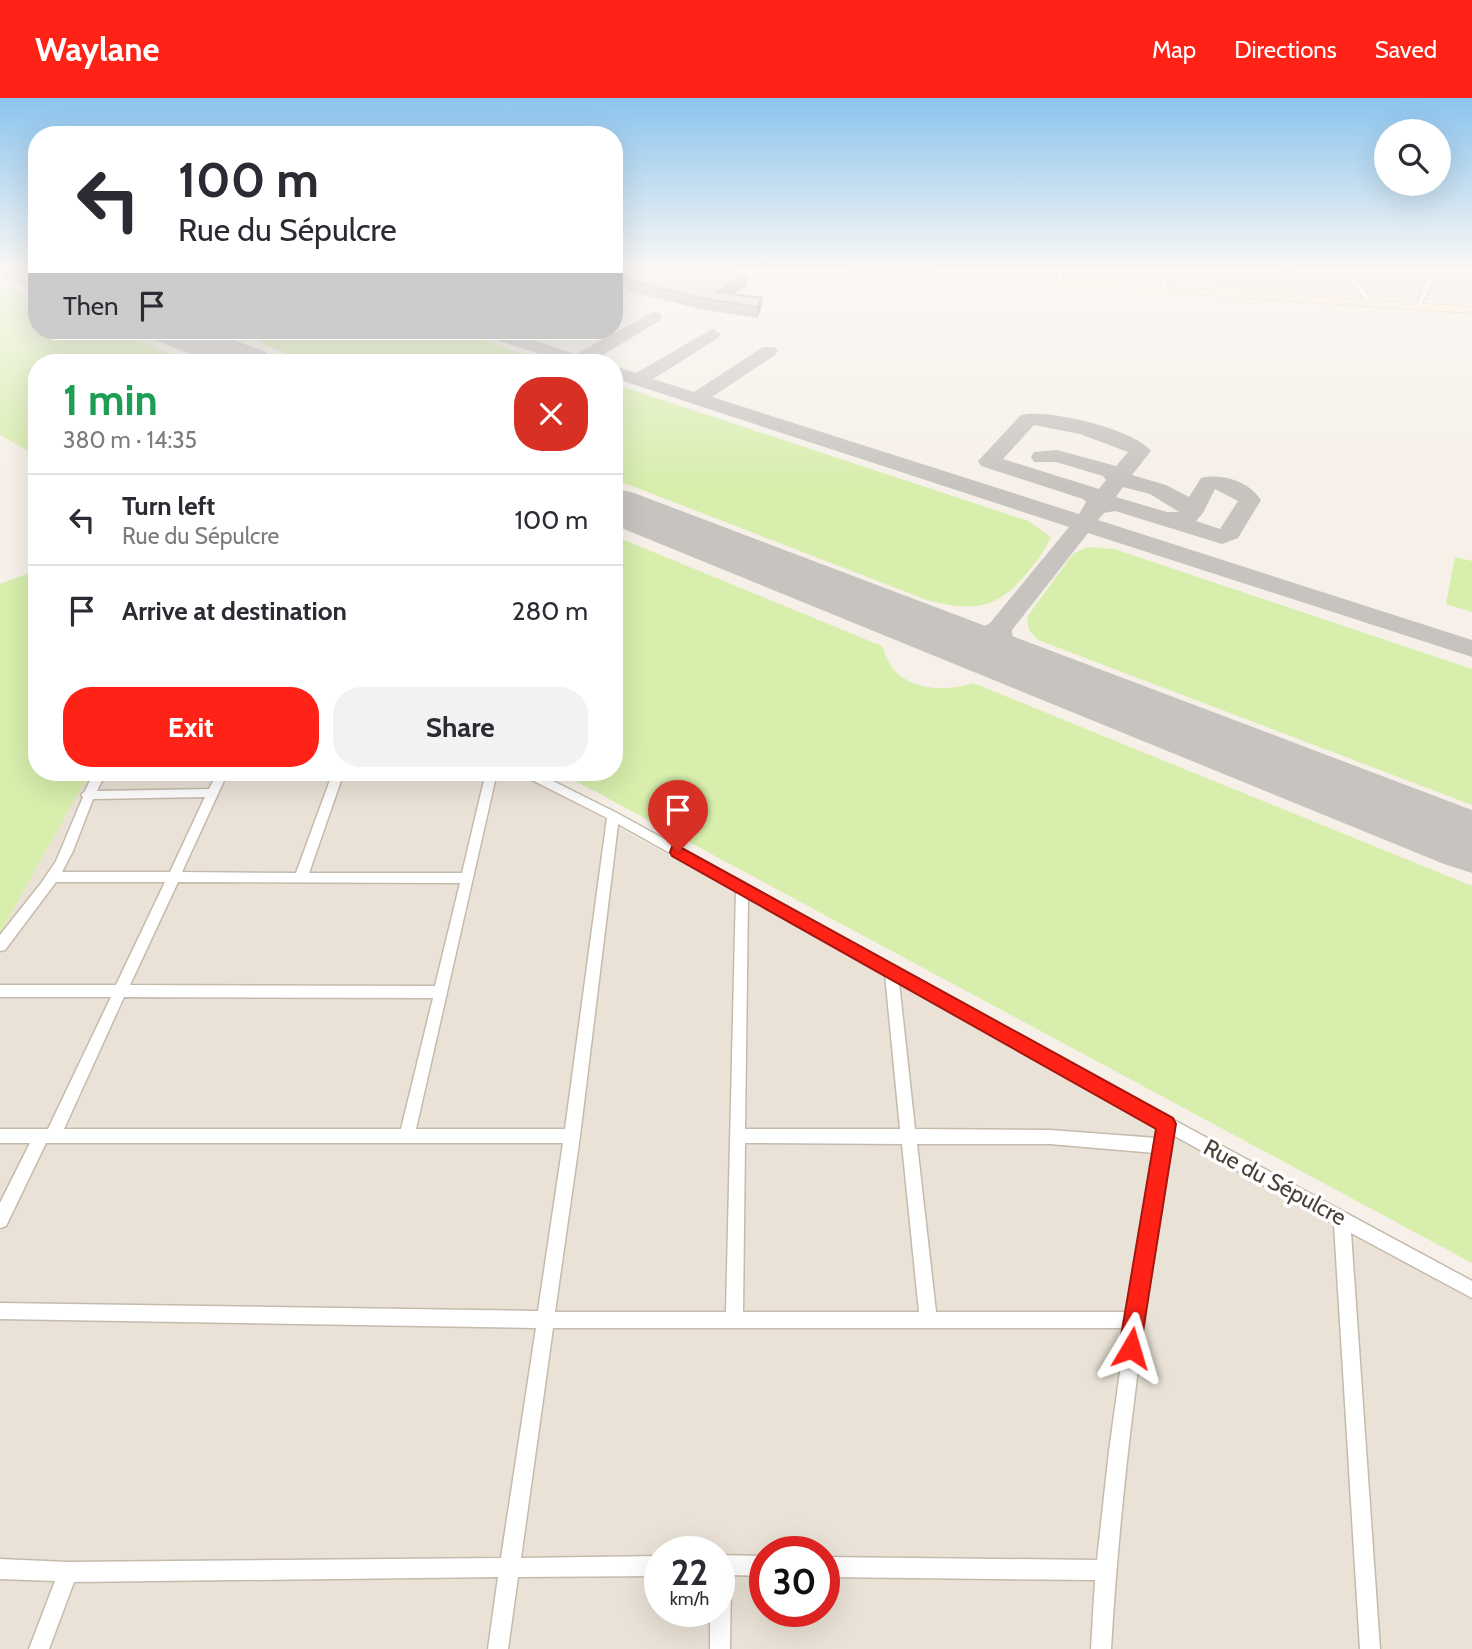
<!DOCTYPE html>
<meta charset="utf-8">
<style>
body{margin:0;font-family:Cabin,sans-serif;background:#f2f2f3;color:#2b2b33;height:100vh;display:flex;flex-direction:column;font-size:26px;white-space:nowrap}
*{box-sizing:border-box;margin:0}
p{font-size:23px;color:#7c7c81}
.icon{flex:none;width:38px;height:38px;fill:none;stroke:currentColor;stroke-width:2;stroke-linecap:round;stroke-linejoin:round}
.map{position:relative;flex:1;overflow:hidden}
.details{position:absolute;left:28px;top:256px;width:595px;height:427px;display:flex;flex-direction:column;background:#fff;border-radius:28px;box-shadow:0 7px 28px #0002}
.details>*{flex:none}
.guide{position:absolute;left:28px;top:28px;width:595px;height:214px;border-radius:28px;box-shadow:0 7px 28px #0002;background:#fff;color:#2b2b33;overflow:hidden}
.controls{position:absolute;left:1374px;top:21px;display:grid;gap:14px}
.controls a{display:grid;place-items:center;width:77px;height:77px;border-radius:50%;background:#fff;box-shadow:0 7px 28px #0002;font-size:35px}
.speed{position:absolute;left:644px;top:1438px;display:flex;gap:14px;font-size:35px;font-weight:700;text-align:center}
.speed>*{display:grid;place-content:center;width:91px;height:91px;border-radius:50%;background:#fff;box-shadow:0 7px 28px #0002;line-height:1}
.speed small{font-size:18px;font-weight:400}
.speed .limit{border:10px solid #d22;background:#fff;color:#111}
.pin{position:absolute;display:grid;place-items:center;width:60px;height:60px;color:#fff;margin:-72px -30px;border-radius:50% 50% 50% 0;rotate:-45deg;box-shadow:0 0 7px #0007}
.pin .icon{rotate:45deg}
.me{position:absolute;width:77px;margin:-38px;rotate:7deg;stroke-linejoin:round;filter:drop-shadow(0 0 5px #0008)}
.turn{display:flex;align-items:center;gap:24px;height:147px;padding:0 35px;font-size:32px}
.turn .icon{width:91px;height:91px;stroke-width:2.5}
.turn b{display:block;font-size:49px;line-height:60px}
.then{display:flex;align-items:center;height:66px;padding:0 35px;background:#0003;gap:14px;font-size:26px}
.round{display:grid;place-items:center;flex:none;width:74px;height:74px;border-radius:28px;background:#f2f2f3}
.head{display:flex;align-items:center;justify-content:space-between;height:119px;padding:0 35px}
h1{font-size:42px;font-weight:700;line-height:52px;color:#1e9e55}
.primary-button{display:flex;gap:14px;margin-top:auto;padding:14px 35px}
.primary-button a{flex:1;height:80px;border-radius:28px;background:#ff2216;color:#fff;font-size:28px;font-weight:700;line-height:80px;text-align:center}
.primary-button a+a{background:#f2f2f3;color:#2b2b33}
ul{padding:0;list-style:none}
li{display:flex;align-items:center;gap:21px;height:91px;padding:0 35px;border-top:2px solid #e1e1e2}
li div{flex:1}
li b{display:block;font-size:26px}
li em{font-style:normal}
header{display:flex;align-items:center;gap:42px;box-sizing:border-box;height:98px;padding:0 35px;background:#ff2216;color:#fff}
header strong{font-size:33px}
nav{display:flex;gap:38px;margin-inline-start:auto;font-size:24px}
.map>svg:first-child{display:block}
</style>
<header>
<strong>Waylane</strong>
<nav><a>Map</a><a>Directions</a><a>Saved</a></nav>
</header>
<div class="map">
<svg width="1472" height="1551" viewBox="0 0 1472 1551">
<rect width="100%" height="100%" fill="#f6f0e8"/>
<g fill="#eae2d6" fill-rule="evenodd">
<polygon points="1057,171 1472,171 1472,205 1067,180"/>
<path d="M90,674H519L1472,1202V1551H0V835ZM660,1454H719V1514H660ZM765,1454H824V1514H765Z"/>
</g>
<g fill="#d7eead">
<polygon points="0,187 37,202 37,233 113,233 191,264 37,264 37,358 0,337"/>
<polygon points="266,233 454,233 550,264 307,264 264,247 260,241"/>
<path d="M614,286L1028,423L1051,439C1045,453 1036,464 1026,476C996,512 972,514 927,502L614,381Z"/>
<path d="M614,438L882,548C885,555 887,562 891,568C908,593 948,594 973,585L1472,788V1165L559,674H614Z"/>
<polygon points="1087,449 1114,451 1472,571 1472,707 1038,542 1029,532 1027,519 1073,456"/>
<polygon points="1455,459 1472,463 1472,514 1446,506"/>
<polygon points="37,472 37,674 90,674 0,835 0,486"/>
</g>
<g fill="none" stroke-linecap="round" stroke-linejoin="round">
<g fill="#c7c4c0" fill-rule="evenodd">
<polygon points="653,214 659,215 662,219 659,223 591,264 564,264 481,237 478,233 504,233 576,256"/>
<path d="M712,231L721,236L718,240L653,281L694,294L763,249H775L778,253L775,257L712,299L1079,416L1086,404L1083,401L981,368L978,363L1021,317C1046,310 1135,331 1151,353L1132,377L1166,387L1189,399L1201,380C1223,375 1248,383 1261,402L1238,440L1222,446L1115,413L1104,415L1098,422L1472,542V559L1088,435L1012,532L1013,549L1029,565L1025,571C1005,576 993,564 985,547L964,549L933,543L929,537L933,531C953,526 970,538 990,525L1069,429L614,280V268L636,275ZM1034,327L1080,336L1128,354L1116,368L1057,352L1034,354L1031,359L1034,364H1056L1103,378L1106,382L1099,391L1003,361ZM1123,389L1150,396L1179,414H1167L1116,399ZM1215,391L1238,403L1220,431L1196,423L1203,415Z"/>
<path d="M162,233H236C224,245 181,241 165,237Z"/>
</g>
<g fill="#c7c4c0" fill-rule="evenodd">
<polygon points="0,171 37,171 37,192 0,180"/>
<polygon points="148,233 209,233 266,254 273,264 210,264 155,242"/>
<polygon points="614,390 634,395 1472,712 1472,775 1444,766 614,427"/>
</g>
<defs>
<g id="minor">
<polygon points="1055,171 1061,171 1063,184 1058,183"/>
<polygon points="1156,171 1162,171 1169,194 1164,193"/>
<polygon points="1275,171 1344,173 1343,171 1349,171 1371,202 1366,203 1347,177"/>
<polygon points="1437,176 1442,177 1432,185 1420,210 1416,210 1426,184"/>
<path d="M94,674H106L97,693L209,691L218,674H228L182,774L296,775L333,674H344L309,775H462L486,674H497L416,1031H565L607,720L522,677L520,674H535L617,715L1172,1021L1472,1183V1200L1351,1135L1380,1551H1360L1334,1126L1173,1037C1145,1208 1121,1378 1111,1551H1091L1095,1482L824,1479V1459L1097,1462L1109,1353L1126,1230H553L521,1460L660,1458V1478L518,1479L508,1551H488L498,1479L74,1484L49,1551H29L55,1483L0,1481V1461L68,1464L501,1460L536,1230L0,1221V1205L538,1213L563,1045H46L6,1128L0,1130V1105L30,1045H0V1031H48L111,899H0V887H116L165,784H56L5,852L0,853V837L42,784L56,763L83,699L81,697L85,693ZM205,699L170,774H62L73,753L93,701ZM618,726L736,792L726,1214H555L580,1038ZM178,784L460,785L435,888L130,887ZM748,799L885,876L900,1031H745ZM899,884L1159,1029L1157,1040L1050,1032L915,1031ZM124,899L433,900L401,1031H64ZM745,1045L902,1046L919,1214H743ZM917,1046H1050L1155,1055L1128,1214H936Z"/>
<polygon points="719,1457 765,1458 765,1478 731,1477 730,1551 710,1551 710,1514 719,1514"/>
</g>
<polygon id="secondary" points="845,171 881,171 1472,209 1472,215 849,173"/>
</defs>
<use href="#minor" stroke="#c5baac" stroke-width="3"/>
<use href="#secondary" stroke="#dec495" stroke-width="2"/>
<use href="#minor" fill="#fff" fill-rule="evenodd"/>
<use href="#secondary" fill="#ffedc9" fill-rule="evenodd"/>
</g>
<polygon fill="#bdb1a4" points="614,171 747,178 747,188 733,196 762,200 761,211 757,220 700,211 636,195 614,185"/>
<g fill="#9a9086">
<polygon points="747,178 747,188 720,203 716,194"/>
<polygon points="762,200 761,211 757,220 757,209"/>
</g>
<polygon fill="#dccebf" stroke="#9a9086" stroke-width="2" points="614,171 721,171 747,178 716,194 762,200 757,209 700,200 635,184 614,175"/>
<linearGradient id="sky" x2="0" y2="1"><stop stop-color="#8bc4ee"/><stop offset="0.44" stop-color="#fbf8f5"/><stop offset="1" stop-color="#fbf8f5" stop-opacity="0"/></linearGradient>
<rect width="1472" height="388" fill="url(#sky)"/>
<polygon fill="#ff2216" stroke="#a6160e" stroke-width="2" points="678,748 1173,1020 1176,1026 1139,1258 1131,1261 1123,1258 1119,1250 1156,1031 672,758 670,754 672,749"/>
<g text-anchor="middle" stroke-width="7" stroke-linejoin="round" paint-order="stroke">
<g font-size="23" fill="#4a4036" stroke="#fff">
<text transform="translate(1275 1084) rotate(28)" y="8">Rue du Sépulcre</text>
</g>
</g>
</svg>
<div class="controls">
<a><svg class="icon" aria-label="search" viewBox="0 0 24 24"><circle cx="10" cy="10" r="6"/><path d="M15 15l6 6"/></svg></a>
</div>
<div class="speed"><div>22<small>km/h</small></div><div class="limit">30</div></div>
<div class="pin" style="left:678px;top:754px;background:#d93025"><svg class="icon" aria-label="arrive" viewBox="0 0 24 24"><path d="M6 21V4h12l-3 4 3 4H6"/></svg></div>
<svg class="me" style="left:1131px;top:1250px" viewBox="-20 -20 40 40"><path d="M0-17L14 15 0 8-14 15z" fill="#ff2216" stroke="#fff" stroke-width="4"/></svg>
<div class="guide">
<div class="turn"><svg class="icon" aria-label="left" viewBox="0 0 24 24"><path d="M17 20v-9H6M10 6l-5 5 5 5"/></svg><div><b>100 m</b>Rue du Sépulcre</div></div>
<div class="then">Then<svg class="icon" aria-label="arrive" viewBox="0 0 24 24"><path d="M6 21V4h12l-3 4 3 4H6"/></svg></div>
</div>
<section class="details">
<div class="head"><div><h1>1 min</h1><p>380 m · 14:35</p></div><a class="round" style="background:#d93025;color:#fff"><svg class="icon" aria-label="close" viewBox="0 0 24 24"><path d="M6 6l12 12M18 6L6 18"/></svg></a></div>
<ul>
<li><svg class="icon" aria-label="left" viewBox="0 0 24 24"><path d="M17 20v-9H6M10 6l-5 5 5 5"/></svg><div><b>Turn left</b><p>Rue du Sépulcre</p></div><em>100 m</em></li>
<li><svg class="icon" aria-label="arrive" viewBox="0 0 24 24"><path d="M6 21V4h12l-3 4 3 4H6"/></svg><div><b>Arrive at destination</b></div><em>280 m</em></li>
</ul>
<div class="primary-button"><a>Exit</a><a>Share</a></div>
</section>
</div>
